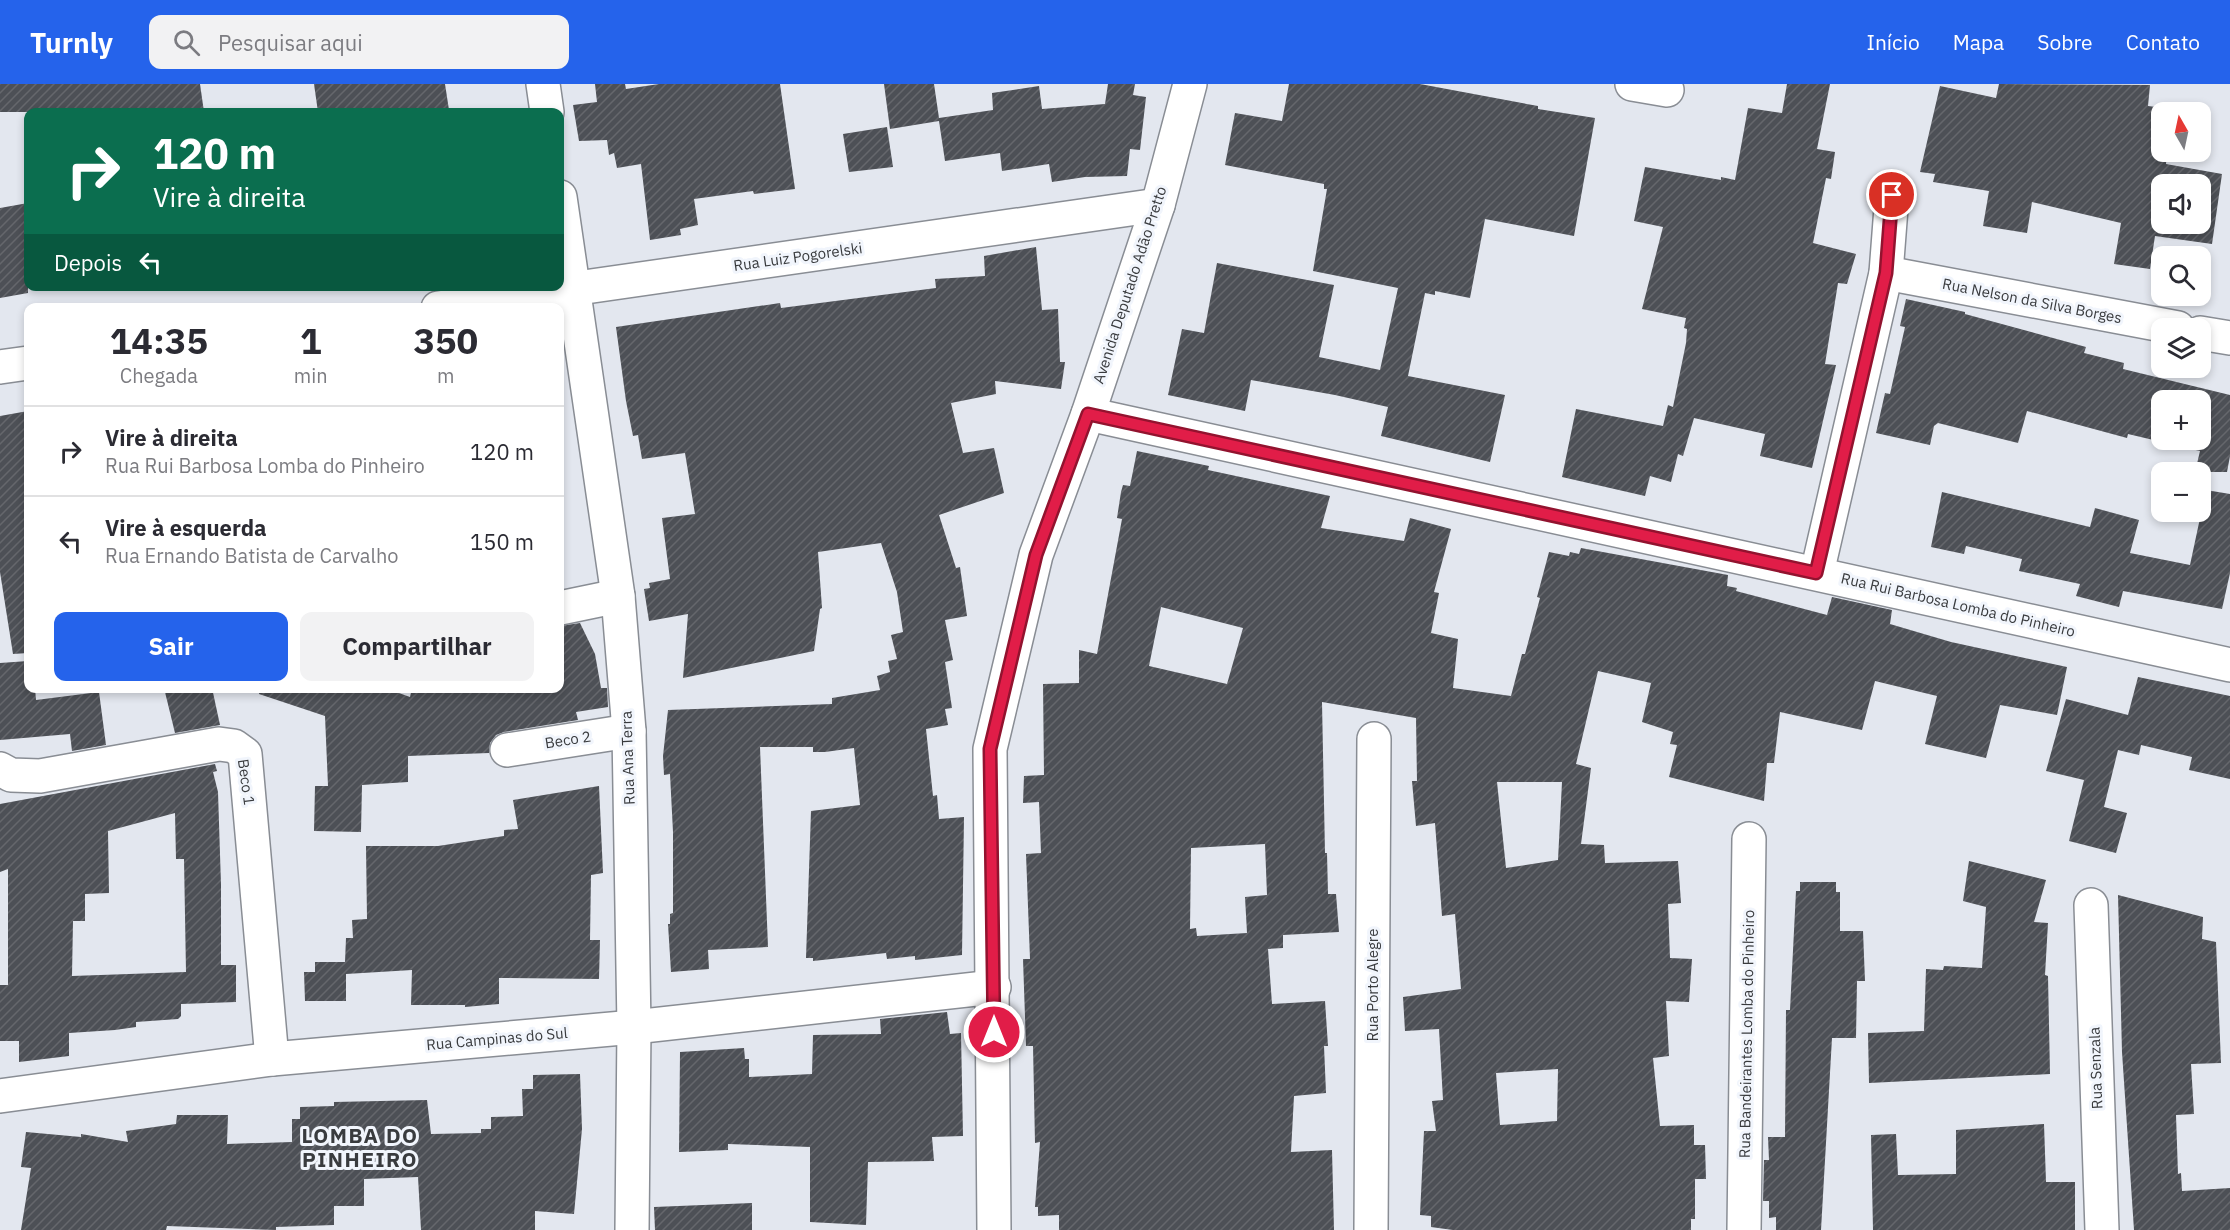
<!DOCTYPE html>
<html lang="pt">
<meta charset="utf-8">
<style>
body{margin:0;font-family:"IBM Plex Sans",sans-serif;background:#f2f2f3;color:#2b2b33;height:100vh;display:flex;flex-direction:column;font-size:22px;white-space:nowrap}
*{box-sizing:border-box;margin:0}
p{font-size:20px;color:#7c7c81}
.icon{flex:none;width:33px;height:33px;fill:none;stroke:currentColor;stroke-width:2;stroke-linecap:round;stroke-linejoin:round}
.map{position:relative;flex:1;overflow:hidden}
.side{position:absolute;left:24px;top:219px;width:540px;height:390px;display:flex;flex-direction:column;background:#fff;border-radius:12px;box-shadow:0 3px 9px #0003}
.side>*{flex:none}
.top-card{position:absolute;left:24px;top:24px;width:540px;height:183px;border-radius:12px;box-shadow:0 3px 9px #0003;background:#0b6e4f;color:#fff;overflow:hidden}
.needle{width:39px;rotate:351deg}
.buttons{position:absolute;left:2151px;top:18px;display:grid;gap:12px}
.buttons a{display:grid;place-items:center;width:60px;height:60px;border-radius:12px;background:#fff;box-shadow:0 3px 9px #0003;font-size:30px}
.pin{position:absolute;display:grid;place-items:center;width:51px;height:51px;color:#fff;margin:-26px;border:3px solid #fff;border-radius:50%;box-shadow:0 2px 6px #0007}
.me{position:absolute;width:66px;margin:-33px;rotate:0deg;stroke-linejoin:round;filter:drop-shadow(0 0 4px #0008)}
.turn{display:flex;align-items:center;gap:21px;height:126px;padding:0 30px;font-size:27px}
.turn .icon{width:78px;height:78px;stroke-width:2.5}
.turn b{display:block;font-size:42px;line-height:51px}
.then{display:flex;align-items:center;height:57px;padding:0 30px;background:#0003;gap:12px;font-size:22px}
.eta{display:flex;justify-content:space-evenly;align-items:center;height:102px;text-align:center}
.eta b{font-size:36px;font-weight:800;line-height:42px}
.cta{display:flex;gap:12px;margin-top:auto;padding:12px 30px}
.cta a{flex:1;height:69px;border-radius:12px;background:#2563eb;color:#fff;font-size:24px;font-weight:800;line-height:69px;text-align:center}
.cta a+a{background:#f2f2f3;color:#2b2b33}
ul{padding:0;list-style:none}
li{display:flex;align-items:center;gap:18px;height:90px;padding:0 30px;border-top:2px solid #e1e1e2}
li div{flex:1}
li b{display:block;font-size:22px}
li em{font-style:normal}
header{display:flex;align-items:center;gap:36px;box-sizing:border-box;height:84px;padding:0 30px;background:#2563eb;color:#fff}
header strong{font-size:28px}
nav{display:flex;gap:33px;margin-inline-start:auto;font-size:21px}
.search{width:420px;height:54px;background:#f2f2f3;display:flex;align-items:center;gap:15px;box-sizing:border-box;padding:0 21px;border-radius:12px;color:#7c7c81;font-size:22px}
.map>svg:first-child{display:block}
</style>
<header>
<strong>Turnly</strong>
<div class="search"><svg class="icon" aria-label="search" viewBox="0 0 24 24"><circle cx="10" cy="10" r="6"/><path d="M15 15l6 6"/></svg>Pesquisar aqui</div>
<nav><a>Início</a><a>Mapa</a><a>Sobre</a><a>Contato</a></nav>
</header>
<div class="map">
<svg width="2230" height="1146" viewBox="0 0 2230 1146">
<defs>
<pattern id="building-hatch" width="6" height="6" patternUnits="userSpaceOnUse" patternTransform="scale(1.5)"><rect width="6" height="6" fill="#4d5056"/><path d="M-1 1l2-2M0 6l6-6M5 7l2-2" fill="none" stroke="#65676c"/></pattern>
</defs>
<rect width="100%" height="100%" fill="#e3e7ef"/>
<g fill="url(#building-hatch)" fill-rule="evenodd">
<polygon points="0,0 200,0 204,28 0,28"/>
<polygon points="314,0 445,0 449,26 318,28"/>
<polygon points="595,0 625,0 626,5 659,0 780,0 795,105 754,110 753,107 694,115 698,141 680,145 681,151 650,156 641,80 617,84 614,69 609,71 607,56 579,57 573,21 597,18"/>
<polygon points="884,0 934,0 939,34 993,26 992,9 1039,2 1042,25 1105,20 1108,0 1135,0 1133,11 1146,13 1140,66 1130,65 1127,92 1085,93 1052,98 1049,80 1002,87 1000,69 945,77 939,37 890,45"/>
<polygon points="1289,0 1420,0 1538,22 1538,25 1595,34 1574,152 1485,135 1470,214 1435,207 1435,211 1425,209 1408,292 1505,311 1490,378 1381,352 1388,323 1335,311 1251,296 1245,327 1168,311 1182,245 1204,249 1217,179 1334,201 1319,273 1380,286 1398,204 1313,187 1327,105 1324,105 1324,100 1225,81 1235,29 1282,37"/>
<polygon points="1787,0 1830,0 1817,65 1835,68 1831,95 1826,94 1813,159 1856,170 1847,200 1838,199 1825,280 1836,281 1812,384 1760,372 1765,350 1694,334 1683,372 1678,370 1671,398 1650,392 1645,412 1562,393 1576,325 1663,342 1668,321 1673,323 1686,259 1687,245 1684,244 1686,234 1642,225 1663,143 1634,137 1645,83 1721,96 1721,93 1735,96 1748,24 1782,29"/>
<path d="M1999,0L2150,1L2148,22L2172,25L2171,28H2162V68H2167L2166,80L2222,90L2212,160L2155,152L2150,185L2114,180L2121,139L2032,118L2027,149L1983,142L1989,107L1933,98L1935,90L1920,88L1940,2L1996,14ZM2162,100H2200V140H2162Z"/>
<polygon points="887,43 893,83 849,88 843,50"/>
<polygon points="28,119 28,209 0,214 0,124"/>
<polygon points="1036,163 1042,226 1058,225 1060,278 1065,278 1061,305 995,297 996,310 951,319 963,369 994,364 1004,409 939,431 956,484 960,483 967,532 945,536 953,576 945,578 952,624 945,625 948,641 926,645 933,712 937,711 939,735 964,733 962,871 915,876 915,872 887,875 886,869 813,877 813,874 806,874 811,727 860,721 854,664 825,668 813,668 813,663 760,663 768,863 708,866 709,885 671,888 668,840 670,840 670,830 673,829 673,748 670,690 664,691 663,672 668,626 832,620 832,614 880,606 877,592 890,588 888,577 897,575 891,551 903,548 897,508 881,459 818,468 822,524 820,525 814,567 683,594 688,530 649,537 644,505 650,504 649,499 670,495 662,434 695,430 685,369 642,375 638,351 633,352 626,317 616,243 780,219 781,224 936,204 935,195 985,192 984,172"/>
<path d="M1906,215L1965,228V230L2086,263L2084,269L2124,279L2123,285L2230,311V372L2227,388H2195L2200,367L2128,350L2127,354L2027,327L2018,359L1938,339L1934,342L1930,361L1876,349L1885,309L1890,310L1905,243L1900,242ZM2162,316H2200V356H2162Z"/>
<polygon points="28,327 28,569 13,570 0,488 0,332"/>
<path d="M1137,367L1209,382L1208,386L1330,412L1321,444L1404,457L1410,434L1451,445L1434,508L1439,509L1431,549L1458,555L1453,604L1511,612L1522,570H1525L1540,514L1537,513L1549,468L1569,472L1570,468L1579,470L1581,464L1728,491L1727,502L1737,504L1736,507L1827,531L1832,513L1892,526L1890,540L1951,558L2067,583L2057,631L2000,621L1986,674L1925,660L1937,612L1875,597L1862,646L1780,628L1774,679H1767L1764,717L1669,693L1677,661L1670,660L1673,648L1642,638L1651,599L1598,587L1576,680L1591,684L1581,760L1604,761L1605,779L1678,777L1681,819L1668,820L1670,874L1692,875L1689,918L1666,917L1669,972L1653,974L1660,1042L1694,1041V1061H1705L1706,1095H1695V1135H1691V1146H1453L1431,1143V1132L1420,1131L1424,1047H1436L1432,1017L1443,1016L1439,945L1405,947L1403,913L1461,905L1455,830L1442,832L1435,739L1416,742L1412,697H1417L1416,634L1322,618L1325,769H1327L1328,810H1336L1339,848L1283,851V864L1268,865L1272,920L1325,917L1328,962H1324L1326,1009L1294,1012L1291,1068L1332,1066L1334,1146H1059V1131L1038,1132V1123H1035L1040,1058L1035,1059L1033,962H1026L1023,875H1030L1026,770L1041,769L1039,718L1023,719L1024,692L1044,691L1043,600L1079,599V566L1097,570L1122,435L1117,434L1121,408L1123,401L1130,402ZM1161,523L1243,544L1227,600L1149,582ZM1497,698H1562L1558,776L1506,784ZM1265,760L1267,811L1245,813L1247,849L1197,852L1196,844L1190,845L1191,764ZM1558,985L1557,1037L1500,1041L1496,989Z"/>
<polygon points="2206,406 2230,410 2230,489 2222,525 2123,507 2119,523 2076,512 2080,500 2019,487 2022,475 1966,462 1964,470 1931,463 1942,408 2090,443 2095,424 2139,436 2130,469 2190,481"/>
<polygon points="580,539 595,570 601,604 607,604 608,623 576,628 578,636 504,648 496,651 490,659 489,669 408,672 408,698 362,701 361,748 314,747 315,702 328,702 325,632 259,610 260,604 385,604 410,613 412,604 560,604 560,542"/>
<polygon points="28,577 28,604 35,604 36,616 99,608 106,661 72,667 70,650 0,656 0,579"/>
<polygon points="2138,593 2230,612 2230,695 2189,686 2192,673 2141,661 2139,671 2118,666 2104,723 2127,729 2116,769 2069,757 2084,696 2046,687 2066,615 2128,631"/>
<polygon points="164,604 212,604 220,641 175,649"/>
<path d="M215,680L217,687L213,688L218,708L221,801V881H236V918L181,920V932L178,935L136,938V943L115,946L69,949V972L19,978V957H0V901H8V785L0,788V720ZM175,729L176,775H184L186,888L72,892L73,837H85V810L109,809L108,747Z"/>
<polygon points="599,702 603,789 591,791 590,856 600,856 599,895 499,894 499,920 465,923 465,921 411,921 412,886 346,890 346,917 305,917 304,888 315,888 315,878 345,878 346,854 353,854 352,836 367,835 366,762 438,762 504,752 504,746 518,745 513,716"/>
<polygon points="1969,777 2046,796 2034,838 2048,839 2045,891 2048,892 2050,990 1869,999 1868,949 1924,947 1926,885 1943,886 1944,882 1982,884 1986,823 1963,817"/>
<polygon points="1800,798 1836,798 1836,808 1840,808 1840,847 1863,847 1865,897 1857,897 1856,954 1832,954 1821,1146 1776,1146 1776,1133 1769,1134 1769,1117 1763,1117 1764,1076 1769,1076 1768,1053 1785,1053 1786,926 1790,926 1796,807 1800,807"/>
<polygon points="2118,811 2203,833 2202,855 2216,858 2221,979 2191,980 2194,1030 2176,1031 2178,1090 2181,1089 2182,1107 2230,1104 2230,1146 2134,1146 2122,968"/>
<polygon points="947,928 950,950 961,949 963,1052 932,1053 934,1077 868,1078 866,1141 810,1138 810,1063 728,1060 728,1066 679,1068 680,968 744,964 745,975 749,975 749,993 812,990 813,951 881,950 880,935"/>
<polygon points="580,990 582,1045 574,1130 535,1127 535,1146 421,1146 418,1093 364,1095 364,1122 334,1122 334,1141 276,1143 276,1146 167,1142 166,1146 21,1146 31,1084 21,1083 26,1048 81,1053 81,1050 128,1058 126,1047 176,1040 177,1031 228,1031 227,1060 292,1058 292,1035 300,1035 300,1023 334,1022 334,1018 427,1016 431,1050 481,1049 481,1045 491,1045 491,1033 523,1032 522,1005 533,1005 533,991"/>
<polygon points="2044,1040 2046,1098 2075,1098 2075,1146 1873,1146 1871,1051 1896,1050 1898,1091 1956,1090 1956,1046"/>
<polygon points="752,1119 752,1146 655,1146 654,1123"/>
</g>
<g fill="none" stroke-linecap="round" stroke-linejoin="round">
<defs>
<g id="minor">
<polyline points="543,0 547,28"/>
<polyline points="1632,0 1667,6"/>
<polyline points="560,113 618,512 629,647 634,943 632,1146"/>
<polyline points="1886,189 2178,244"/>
<polyline points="438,224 1158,121"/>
<polyline points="2200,249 2230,254"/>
<polyline points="0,283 28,279"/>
<polyline points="1088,330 2230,581"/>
<polyline points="1817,489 1886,189 1892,111"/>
<polyline points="560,524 618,512"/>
<polyline points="507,666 629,647"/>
<polyline points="0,685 11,691 40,692 219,660 234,662 245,670 272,975"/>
<polyline points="2091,821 2102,1146"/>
<polyline points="0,1012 272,975 634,943 994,903"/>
<polyline points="994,1146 990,665 1036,471 1088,330 1158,121 1190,0"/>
<polyline points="1371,1146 1374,655"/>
<polyline points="1744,1146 1749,755"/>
</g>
</defs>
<use href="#minor" stroke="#898d94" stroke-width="36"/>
<use href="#minor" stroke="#fff" stroke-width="33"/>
</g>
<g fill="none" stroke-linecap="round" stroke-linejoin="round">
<defs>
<polyline id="route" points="994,948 990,665 1036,471 1088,330 1816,489 1886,189 1892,111"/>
</defs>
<use href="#route" stroke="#92132f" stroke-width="15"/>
<use href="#route" stroke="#e11d48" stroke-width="10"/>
</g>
<g text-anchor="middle" stroke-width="6" stroke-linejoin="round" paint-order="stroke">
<g font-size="15" fill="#393b3e" stroke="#f1f5fc">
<text transform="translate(798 173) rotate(-8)" y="5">Rua Luiz Pogorelski</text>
<text transform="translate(1130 201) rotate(-72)" y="5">Avenida Deputado Adão Pretto</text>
<text transform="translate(2032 217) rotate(11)" y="5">Rua Nelson da Silva Borges</text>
<text transform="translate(1958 521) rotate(13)" y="5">Rua Rui Barbosa Lomba do Pinheiro</text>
<text transform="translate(568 656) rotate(-9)" y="5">Beco 2</text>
<text transform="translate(628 674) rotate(-92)" y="5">Rua Ana Terra</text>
<text transform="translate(246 698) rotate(82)" y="5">Beco 1</text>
<text transform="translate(1373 901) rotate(-90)" y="5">Rua Porto Alegre</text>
<text transform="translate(1747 950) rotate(-89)" y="5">Rua Bandeirantes Lomba do Pinheiro</text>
<text transform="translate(497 955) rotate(-5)" y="5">Rua Campinas do Sul</text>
<text transform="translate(2096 984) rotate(-92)" y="5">Rua Senzala</text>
</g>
<g font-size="21" font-weight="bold" letter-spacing="1.5" fill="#393b3e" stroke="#f1f5fc">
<text x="360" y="1059">LOMBA DO<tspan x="360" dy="24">PINHEIRO</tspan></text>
</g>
</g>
</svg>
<div class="buttons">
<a><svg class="needle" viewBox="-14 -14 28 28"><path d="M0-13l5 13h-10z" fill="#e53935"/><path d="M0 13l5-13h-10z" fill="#7c7c81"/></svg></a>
<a><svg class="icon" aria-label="sound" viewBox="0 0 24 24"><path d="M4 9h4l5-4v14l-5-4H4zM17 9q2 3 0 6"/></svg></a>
<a><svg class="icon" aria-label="search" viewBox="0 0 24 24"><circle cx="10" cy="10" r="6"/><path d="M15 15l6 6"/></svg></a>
<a><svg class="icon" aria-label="layers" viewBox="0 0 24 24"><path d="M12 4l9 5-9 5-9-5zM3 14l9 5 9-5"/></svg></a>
<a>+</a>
<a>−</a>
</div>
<div class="pin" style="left:1892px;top:111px;background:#d93025"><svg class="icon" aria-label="arrive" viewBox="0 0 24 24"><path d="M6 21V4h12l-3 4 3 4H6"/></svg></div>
<svg class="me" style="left:994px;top:948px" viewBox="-20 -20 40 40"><circle r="17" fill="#e11d48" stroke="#fff" stroke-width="3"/><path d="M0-11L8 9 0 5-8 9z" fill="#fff"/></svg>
<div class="top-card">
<div class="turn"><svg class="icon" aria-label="right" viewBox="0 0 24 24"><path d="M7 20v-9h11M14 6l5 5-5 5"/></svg><div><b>120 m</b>Vire à direita</div></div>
<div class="then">Depois<svg class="icon" aria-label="left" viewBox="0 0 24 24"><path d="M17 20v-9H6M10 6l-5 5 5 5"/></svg></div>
</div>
<section class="side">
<div class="eta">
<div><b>14:35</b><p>Chegada</p></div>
<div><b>1</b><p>min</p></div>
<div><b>350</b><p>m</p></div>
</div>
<ul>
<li><svg class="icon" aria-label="right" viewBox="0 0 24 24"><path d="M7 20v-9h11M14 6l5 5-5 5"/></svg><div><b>Vire à direita</b><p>Rua Rui Barbosa Lomba do Pinheiro</p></div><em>120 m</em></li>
<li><svg class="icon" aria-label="left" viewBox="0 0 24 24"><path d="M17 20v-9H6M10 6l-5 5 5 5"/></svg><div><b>Vire à esquerda</b><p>Rua Ernando Batista de Carvalho</p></div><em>150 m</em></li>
</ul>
<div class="cta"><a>Sair</a><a>Compartilhar</a></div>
</section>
</div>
